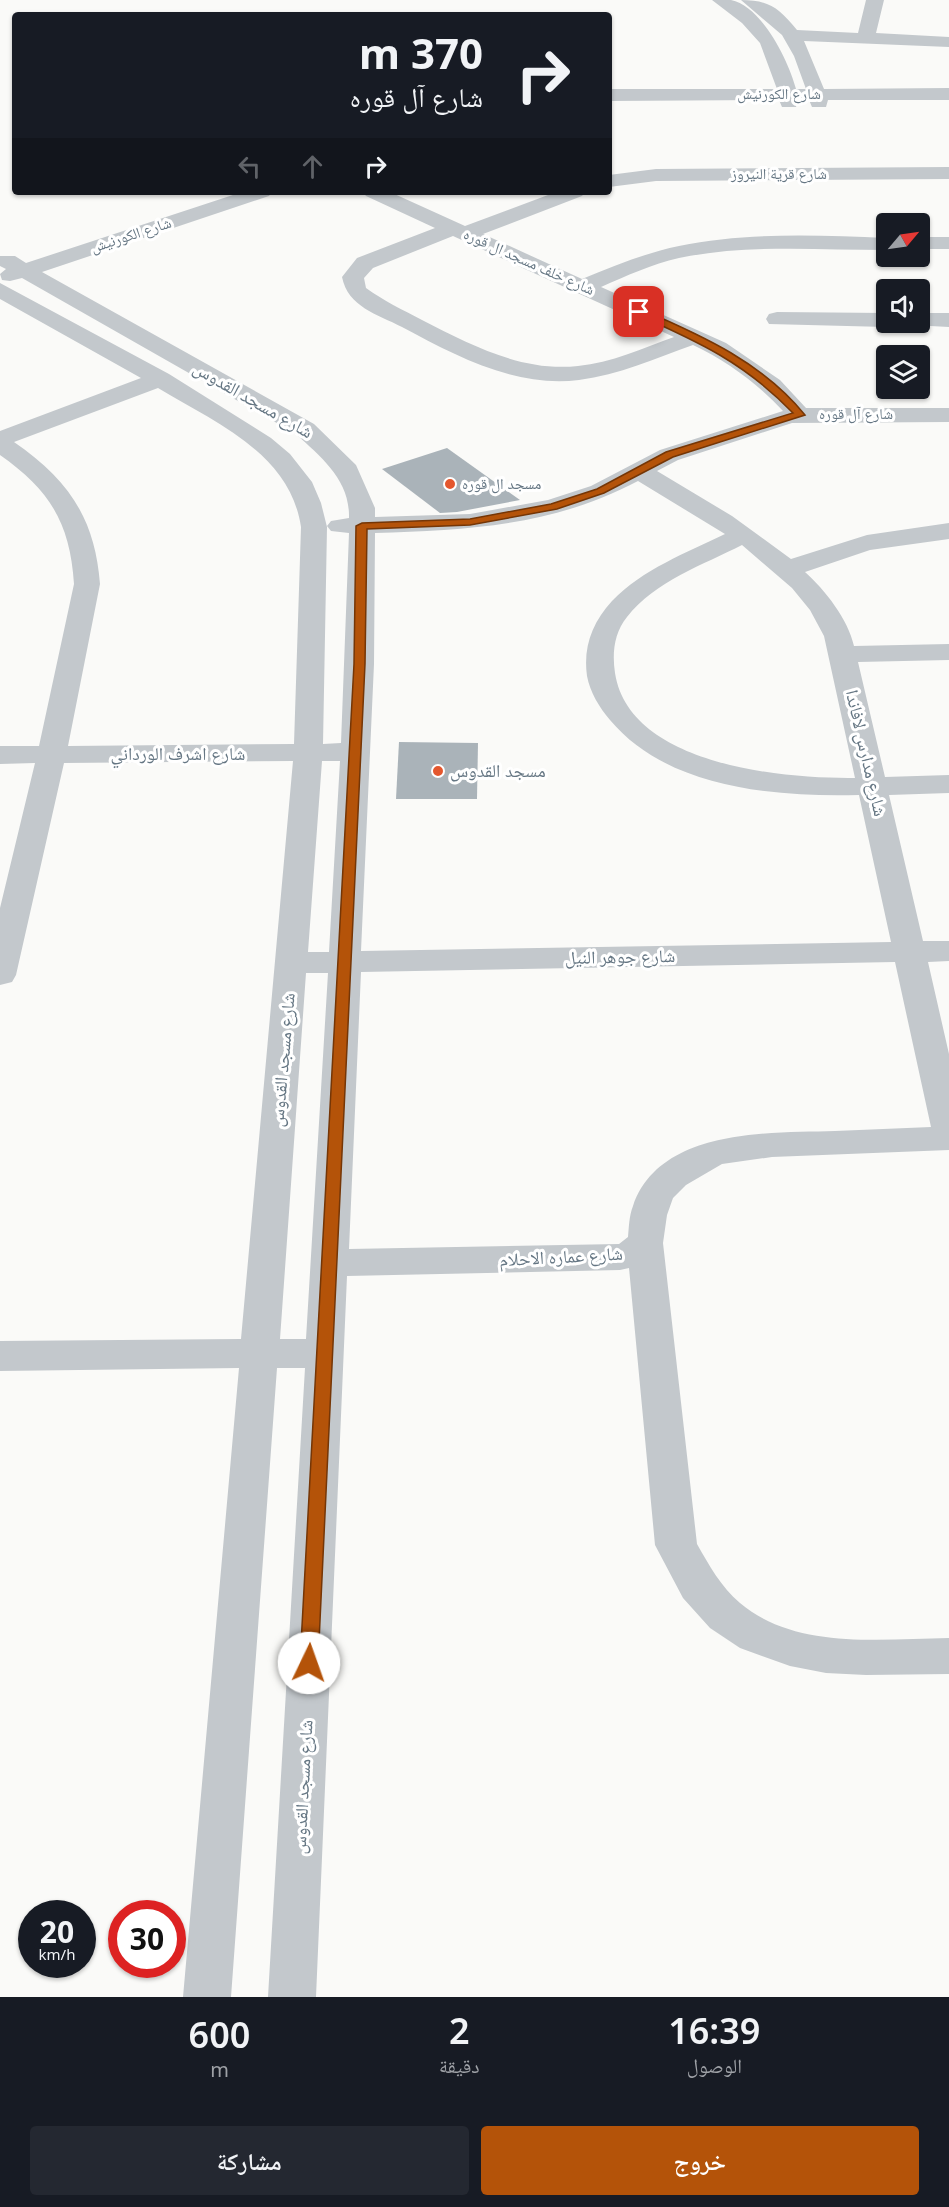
<!DOCTYPE html>
<html lang="ar">
<meta charset="utf-8">
<style>
body{margin:0;font-family:"Noto Sans","Noto Naskh Arabic",sans-serif;background:#242831;color:#f1f3f6;direction:rtl;height:100vh;display:flex;flex-direction:column;font-size:22px;white-space:nowrap}
*{box-sizing:border-box;margin:0}
p{font-size:20px;color:#9ea1a6}
.icon{flex:none;width:33px;height:33px;fill:none;stroke:currentColor;stroke-width:2;stroke-linecap:round;stroke-linejoin:round}
.map{position:relative;height:1997px;overflow:hidden;direction:ltr}
.panel{display:flex;flex-direction:column;background:#171b24;flex:1}
.panel>*{flex:none}
.top-card{position:absolute;left:12px;top:12px;width:600px;height:183px;border-radius:6px;box-shadow:0 2px 4px #0004;direction:rtl;background:#171b24;color:#f1f3f6;overflow:hidden}
.needle{width:39px;rotate:61deg}
.tools{position:absolute;left:876px;top:213px;display:grid;gap:12px}
.tools a{display:grid;place-items:center;width:54px;height:54px;border-radius:6px;background:#171b24;box-shadow:0 2px 4px #0004;font-size:30px}
.speed{position:absolute;left:18px;top:1900px;display:flex;gap:12px;font-size:30px;font-weight:700;text-align:center}
.speed>*{display:grid;place-content:center;width:78px;height:78px;border-radius:50%;background:#171b24;box-shadow:0 2px 4px #0004;line-height:1}
.speed small{font-size:15px;font-weight:400}
.speed .limit{border:9px solid #d22;background:#fff;color:#111}
.pin{position:absolute;display:grid;place-items:center;width:51px;height:51px;color:#fff;margin:-26px;border-radius:12px;box-shadow:0 3px 9px #0006}
.me{position:absolute;width:66px;margin:-33px;rotate:3deg;stroke-linejoin:round;filter:drop-shadow(0 0 4px #0008)}
.turn{display:flex;align-items:center;gap:21px;height:126px;padding:0 30px;font-size:27px}
.turn .icon{width:78px;height:78px;stroke-width:2.5}
.turn b{display:block;font-size:42px;line-height:51px}
.lanes{display:flex;align-items:center;height:57px;padding:0 30px;background:#0003;justify-content:center;gap:30px;direction:ltr}
.lanes .off{opacity:.35}
.eta{display:flex;justify-content:space-evenly;align-items:center;height:102px;text-align:center}
.eta b{font-size:36px;font-weight:600;line-height:42px}
.primary-button{display:flex;gap:12px;margin-top:auto;padding:12px 30px}
.primary-button a{flex:1;height:69px;border-radius:6px;background:#b45309;color:#fff;font-size:24px;font-weight:600;line-height:69px;text-align:center}
.primary-button a+a{background:#242831;color:#f1f3f6}
.map>svg:first-child{display:block}
</style>
<div class="map">
<svg width="949" height="1997" viewBox="0 0 949 1997">
<rect width="100%" height="100%" fill="#fafaf8"/>
<g fill="#aab3b9">
<polygon points="447,448 520,500 457,512 440,513 382,469"/>
<polygon points="399,742 478,743 477,799 396,799"/>
</g>
<g fill="none" stroke-linecap="round" stroke-linejoin="round">
<g fill="#c3c8cc" fill-rule="evenodd">
<path d="M712,0C718,0 725,0 731,0C762,6 789,62 796,89H806L794,56L782,35L741,0C769,0 779,8 797,30L858,33L866,0H884L876,33L949,37V47L804,41L824,89L949,88V100H828L826,107H812L809,100H798L796,107H782L779,100L609,101V89H777L760,43L742,23Z"/>
<polygon points="949,167 949,179 656,181 609,187 609,175 656,169"/>
<path d="M242,192H272L269,196L42,272L314,424L356,465L375,508V517L470,514L548,500L591,486L660,450L783,411C758,384 727,361 693,345C656,358 619,375 579,380C516,388 456,356 402,327C377,314 348,307 342,277L357,258L435,228L366,196L363,192H390L465,226L556,192H585L582,196L483,234L582,279C614,266 645,253 679,246C746,232 818,235 886,238V250C817,250 747,244 679,258C652,264 626,276 601,287L726,343L780,380L806,408H949V422L792,423L678,460L657,471L732,516L791,559L867,535L949,523V539L870,550L805,572C825,590 848,619 854,646L949,644V660L858,662L885,777L949,775V793L889,795L923,941H949V961L928,962L949,1054V1150L772,1157L722,1164L686,1185L673,1198L667,1215L663,1243L697,1544C709,1565 721,1587 740,1603C796,1650 881,1639 949,1638V1674L866,1675L826,1673L790,1666L740,1648L710,1628L683,1598L655,1545L629,1268L620,1270L347,1276L316,1997H268L305,1368H277L231,1997H183L239,1368L0,1371V1341L241,1339L293,761L64,763L16,975L12,982L0,985V908L35,763L0,764V746H39L74,584C70,523 50,490 0,455V431L141,378L0,299V283L169,374L271,438L290,454L312,482L321,503L327,527L323,744L341,743L349,533L331,531L327,526L331,521L349,518C350,480 322,458 296,434L22,278L10,281L2,280L0,274L6,269L0,266V256H15L26,263ZM453,236L674,337C643,348 611,363 578,366C522,372 471,345 422,320C403,310 384,301 366,288L364,278L373,268ZM158,388C216,423 290,453 301,527L294,744L68,746L100,584C95,518 68,479 14,442ZM638,481L725,534C686,553 643,569 612,601C592,623 583,647 587,676C590,692 599,707 610,720C668,789 775,797 859,795L891,942L361,951L374,664L375,533C469,530 553,526 638,481ZM742,545L792,588L810,610L824,636L855,778C783,779 629,765 615,673C612,653 614,633 627,617C655,581 703,565 742,545ZM322,761H340L329,952H308ZM895,962L931,1127C899,1128 867,1130 835,1131C769,1133 660,1128 633,1206C629,1216 629,1227 628,1237L619,1244L349,1249L361,972ZM306,973H328L306,1339H280Z"/>
<rect x="920" y="237" width="29" height="12"/>
<polygon points="777,312 886,313 886,322 895,322 886,327 769,324 766,319 769,314"/>
<polygon points="920,313 949,313 949,327 912,325 911,322 920,322"/>
</g>
</g>
<path fill="#b45309" stroke="#753606" stroke-width="1.5" d="M636,310H643C703,336 763,363 805,415L673,457L604,493L557,509L470,525L367,529L365,664L318,1663L316,1669L309,1671L303,1669L300,1663L354,664L356,526L362,523L470,519L551,504L597,489L666,452L793,413C745,363 699,342 636,314Z"/>
<g fill="#e4572e" stroke="#fff" stroke-width="2">
<circle cx="450" cy="484" r="6"/>
<circle cx="438" cy="771" r="6"/>
</g>
<g text-anchor="middle" stroke-width="6" stroke-linejoin="round" paint-order="stroke">
<g font-size="15" fill="#657683" stroke="#fff">
<text x="779" y="99">شارع الكورنيش</text>
<text x="779" y="179">شارع قرية النيروز</text>
<text transform="translate(131 235) rotate(-18)" y="5">شارع الكورنيش</text>
<text transform="translate(529 262) rotate(24)" y="5">شارع خلف مسجد ال قوره</text>
<text x="856" y="419">شارع آل قوره</text>
</g>
<g font-size="15" fill="#657683" stroke="#fff" text-anchor="start">
<text x="462" y="489">مسجد ال قوره</text>
</g>
<g font-size="18" fill="#657683" stroke="#fff">
<text transform="translate(253 400) rotate(30)" y="6">شارع مسجد القدوس</text>
<text transform="translate(866 753) rotate(77)" y="6">شارع مدارس لافاندا</text>
<text x="178" y="760">شارع اشرف الورداني</text>
<text transform="translate(620 957) rotate(-1)" y="6">شارع جوهر النيل</text>
<text transform="translate(283 1060) rotate(-85)" y="6">شارع مسجد القدوس</text>
<text transform="translate(561 1257) rotate(-3)" y="6">شارع عماره الاحلام</text>
<text transform="translate(303 1787) rotate(-87)" y="6">شارع مسجد القدوس</text>
</g>
<g font-size="18" fill="#657683" stroke="#fff" text-anchor="start">
<text x="450" y="777">مسجد القدوس</text>
</g>
</g>
</svg>
<div class="tools">
<a><svg class="needle" viewBox="-14 -14 28 28"><path d="M0-13l5 13h-10z" fill="#e53935"/><path d="M0 13l5-13h-10z" fill="#9ea1a6"/></svg></a>
<a><svg class="icon" aria-label="sound" viewBox="0 0 24 24"><path d="M4 9h4l5-4v14l-5-4H4zM17 9q2 3 0 6"/></svg></a>
<a><svg class="icon" aria-label="layers" viewBox="0 0 24 24"><path d="M12 4l9 5-9 5-9-5zM3 14l9 5 9-5"/></svg></a>
</div>
<div class="speed"><div>20<small>km/h</small></div><div class="limit">30</div></div>
<div class="pin" style="left:639px;top:312px;background:#d93025"><svg class="icon" aria-label="arrive" viewBox="0 0 24 24"><path d="M6 21V4h12l-3 4 3 4H6"/></svg></div>
<svg class="me" style="left:309px;top:1663px" viewBox="-20 -20 40 40"><circle r="19" fill="#fff"/><path d="M0-13L10 11 0 6-10 11z" fill="#b45309"/></svg>
<div class="top-card">
<div class="turn"><svg class="icon" aria-label="right" viewBox="0 0 24 24"><path d="M7 20v-9h11M14 6l5 5-5 5"/></svg><div><b>370 m</b>شارع آل قوره</div></div>
<div class="lanes"><svg class="icon off" aria-label="left" viewBox="0 0 24 24"><path d="M17 20v-9H6M10 6l-5 5 5 5"/></svg><svg class="icon off" aria-label="ahead" viewBox="0 0 24 24"><path d="M12 20V5M6 11l6-6 6 6"/></svg><svg class="icon" aria-label="right" viewBox="0 0 24 24"><path d="M7 20v-9h11M14 6l5 5-5 5"/></svg></div>
</div>
</div>
<section class="panel">
<div class="eta">
<div><b>16:39</b><p>الوصول</p></div>
<div><b>2</b><p>دقيقة</p></div>
<div><b>600</b><p>m</p></div>
</div>
<div class="primary-button"><a>خروج</a><a>مشاركة</a></div>
</section>
